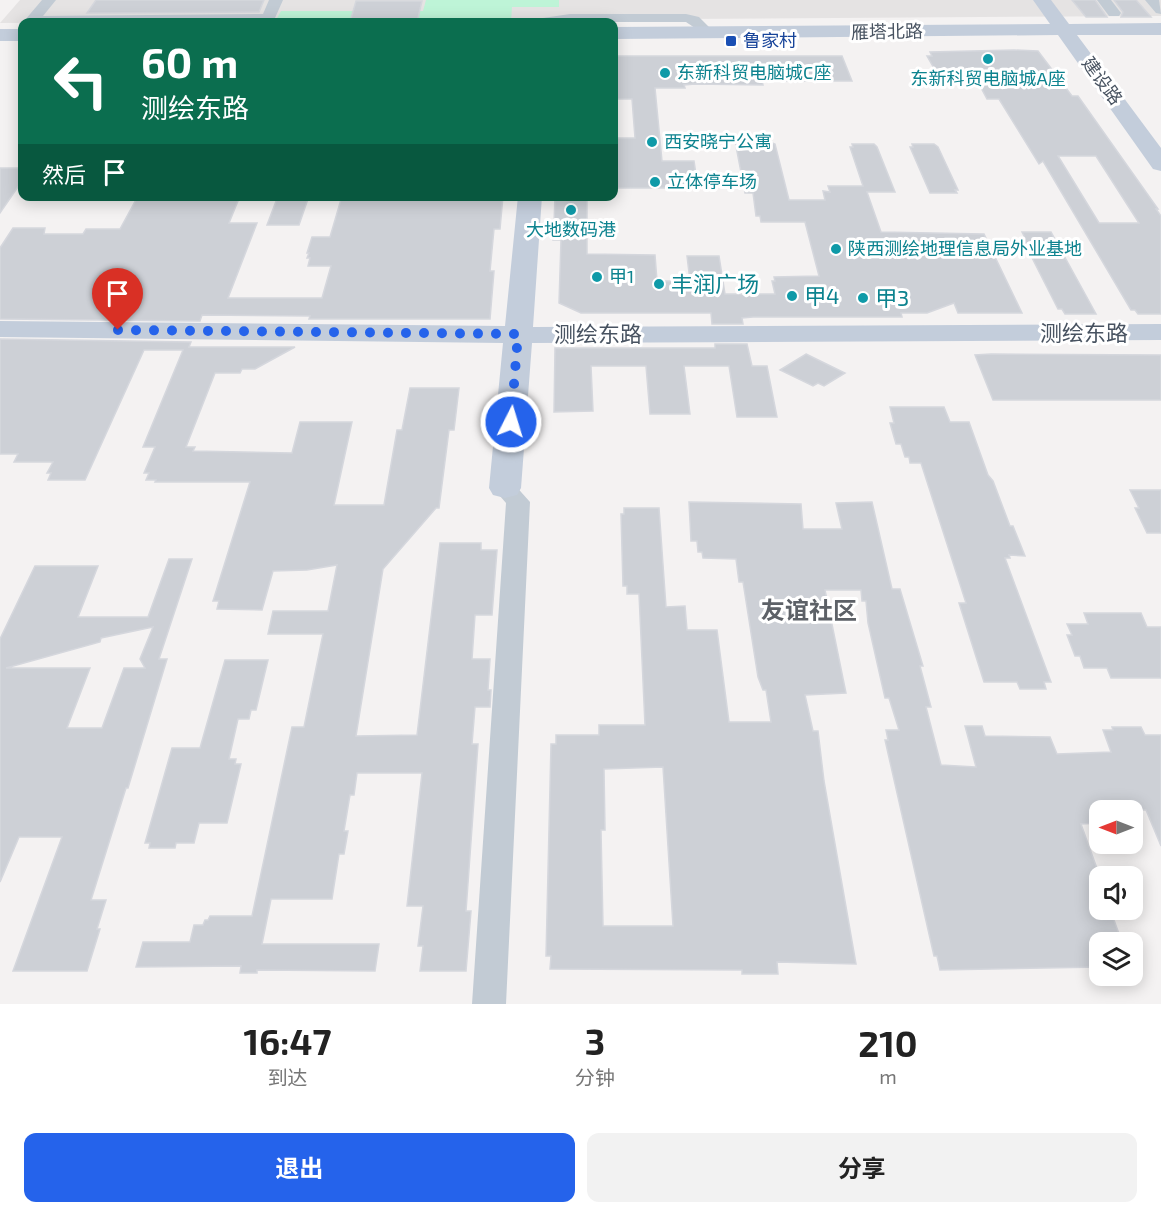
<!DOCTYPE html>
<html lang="zh">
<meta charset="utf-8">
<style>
body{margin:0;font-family:"Exo 2","Noto Sans SC",sans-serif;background:#f2f2f2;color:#222;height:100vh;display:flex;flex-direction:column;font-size:22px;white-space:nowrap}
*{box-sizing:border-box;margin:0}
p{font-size:20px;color:#767676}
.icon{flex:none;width:33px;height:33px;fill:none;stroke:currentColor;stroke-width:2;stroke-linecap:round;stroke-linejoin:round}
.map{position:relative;height:1004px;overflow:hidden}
.side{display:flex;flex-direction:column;background:#fff;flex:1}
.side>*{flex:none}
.top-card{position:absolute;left:18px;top:18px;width:600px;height:183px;border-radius:12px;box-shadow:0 3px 15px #0003;background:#0b6e4f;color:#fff;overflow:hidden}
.needle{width:39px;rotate:270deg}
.controls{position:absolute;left:1089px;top:800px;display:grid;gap:12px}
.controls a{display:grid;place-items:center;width:54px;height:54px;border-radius:12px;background:#fff;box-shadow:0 3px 15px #0003;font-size:30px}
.pin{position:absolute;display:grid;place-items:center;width:51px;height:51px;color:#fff;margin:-62px -26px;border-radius:50% 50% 50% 0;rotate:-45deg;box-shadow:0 0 6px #0007}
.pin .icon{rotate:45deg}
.me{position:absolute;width:66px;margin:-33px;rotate:5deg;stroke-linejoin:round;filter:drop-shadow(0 0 4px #0008)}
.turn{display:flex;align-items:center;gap:21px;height:126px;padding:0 24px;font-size:27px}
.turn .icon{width:78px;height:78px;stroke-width:2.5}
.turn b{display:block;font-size:42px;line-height:51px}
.then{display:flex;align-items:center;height:57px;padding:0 24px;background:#0003;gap:12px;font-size:22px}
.eta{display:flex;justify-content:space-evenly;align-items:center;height:102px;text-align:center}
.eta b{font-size:36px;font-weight:700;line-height:42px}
.cta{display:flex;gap:12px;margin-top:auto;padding:12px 24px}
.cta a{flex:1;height:69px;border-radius:12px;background:#2563eb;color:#fff;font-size:24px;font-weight:700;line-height:69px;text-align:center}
.cta a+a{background:#f2f2f2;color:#222}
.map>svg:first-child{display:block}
</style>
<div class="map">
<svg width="1161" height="1004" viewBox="0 0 1161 1004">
<rect width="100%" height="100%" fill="#f4f2f2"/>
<polygon fill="#e5e3e3" points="20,0 1161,0 1161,16 0,23"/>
<polygon fill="#bef4d7" points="426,0 559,0 559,7 512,7 511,22 275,22 281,11 423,11"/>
<g fill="#cdd0d6" stroke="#d5d7dd" stroke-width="1.5" fill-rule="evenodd">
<polygon points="96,0 264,0 259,12 87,13"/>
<polygon points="1072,0 1095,0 1107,17 1086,17"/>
<polygon points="1114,0 1136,0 1151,17 1121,17 1123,12"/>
<polygon points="356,1 422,1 417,22 350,22"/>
<path d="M1014,50L1038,51L1072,96H1078L1158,209H1156L1161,216V314H1138L1135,310H1131L1043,161L1039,164L999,99H987L979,84H943L927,56H932L930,52ZM1058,156H1096L1139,223H1099Z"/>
<polygon points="614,56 842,56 852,81 762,81 763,85 695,84 684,85 685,88 655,88 662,161 694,161 698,188 614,188 614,138 635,138 632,99 614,99"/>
<polygon points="747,137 766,137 767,141 775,144 789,200 825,200 823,191 830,192 828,186 863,186 850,147 853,147 852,144 874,144 877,147 895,192 867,192 881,232 984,234 1022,313 958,313 954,303 927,313 901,313 902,317 753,317 742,318 743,324 712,324 711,313 581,313 559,303 561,240 553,240 553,233 550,228 554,224 555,196 587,196 587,254 655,255 657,281 690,281 687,256 719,256 725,294 775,294 772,281 775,281 774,277 819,276 805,222 761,222 760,216 756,216 753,193 745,193 735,141 737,141 737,138"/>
<polygon points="912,144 934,144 938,147 958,190 955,190 957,193 930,193 910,147 913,147"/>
<polygon points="0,168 22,168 22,181 0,213"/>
<polygon points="138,196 240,196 229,223 257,223 228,298 322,298 331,266 308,266 310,258 307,258 309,253 307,253 312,237 330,237 342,196 503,196 500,229 494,229 490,271 494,271 490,319 309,319 310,316 202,315 200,321 0,319 0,248 13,228 45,228 44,234 83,234 86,229 120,229"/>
<polygon points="278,196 309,196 299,225 267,225"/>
<polygon points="1022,232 1051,232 1096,314 1065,314 1062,309 1058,309 1022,238 1025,238"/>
<polygon points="0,339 191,342 189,347 295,347 255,369 242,369 240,373 215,373 186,447 195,447 193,451 292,453 300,422 352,422 334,505 384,505 397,430 402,430 410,388 459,388 454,430 449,430 439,508 436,508 383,569 356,736 417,735 440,543 481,543 481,550 497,550 492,615 475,615 472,659 490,659 488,690 491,690 490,707 475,707 472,744 478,744 466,911 471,911 466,971 420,971 423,946 418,946 423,906 407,906 422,773 357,773 354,795 350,795 344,831 348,831 344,854 339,854 332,899 271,899 262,944 379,944 375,971 257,970 257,973 240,973 241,966 136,967 143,942 190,942 194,925 203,925 205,920 208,920 210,916 252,916 292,727 304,727 323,634 268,634 273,611 328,611 337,565 307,570 273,571 262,610 217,609 219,601 213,601 250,482 155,482 156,480 146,480 149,473 144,473 155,447 143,447 183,350 144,350 85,480 48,480 51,473 47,473 53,462 14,462 18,454 0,454"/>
<polygon points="715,344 747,344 752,366 767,366 777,417 737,417 729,366 684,366 690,414 650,414 646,366 591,366 593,411 554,412 555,348 715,348"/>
<polygon points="806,354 845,373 824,386 818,383 813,386 780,370"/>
<polygon points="991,354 1161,355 1161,400 993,400 975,355"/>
<polygon points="890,407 944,407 950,422 969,422 988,475 993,481 1010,526 1013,526 1025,556 1009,555 1010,558 1005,558 1051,682 1044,682 1046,689 1020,689 1017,682 984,682 959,603 966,603 921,463 910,463 909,457 905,457 901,444 896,444 890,423 894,423"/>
<polygon points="1130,490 1161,490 1161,533 1147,533 1135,508 1139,508"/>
<path d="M689,502L801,504L803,529H842L836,503L872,502L892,589H900L923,666H920L931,707H926L941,765L976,767L965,726H982L985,736L1050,737L1057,754L1111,752L1103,730H1113L1112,727H1141L1145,735H1161V846L1146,810H1100V823L1081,824L1100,877V909H1110L1122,942H1100V967L940,970L937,956H934L885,740H888L886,730H899L889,698H885L868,623L866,601H862L861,590H825L846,693L805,695L813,731H818L824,781L856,964L777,962L778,974H742V970L550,969L551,956H546L551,744H556V735H599V725H645L639,594H627V586H623L621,514H624V508H659L666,607L685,606L687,630H717L729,722H771L766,690H763L758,677L743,582H739L736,559L703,558L702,552H698L697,541H691ZM663,767L673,926H603L601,830H605L604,769Z"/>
<path d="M169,559H192L159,659H167L128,788H126L91,900H106L97,929H100L87,971H13L62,837H19L0,882V639L35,566H98L78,617H148ZM153,627L140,659L145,668H124L102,728H67L90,668H6L100,642L101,638Z"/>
<polygon points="1084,613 1141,613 1147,627 1161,627 1161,678 1111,678 1107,668 1084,668 1080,656 1075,656 1067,635 1072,635 1067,624 1088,624"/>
<polygon points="225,660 268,660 256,710 251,710 249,719 238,719 229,759 236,759 235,764 241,764 227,823 199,823 194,843 176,843 175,848 149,848 150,843 145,843 172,748 200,748"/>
</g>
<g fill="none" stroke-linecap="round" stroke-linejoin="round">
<g fill="#c2cbd4" fill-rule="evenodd">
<polygon points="42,0 56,0 43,16 263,14 269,0 283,0 275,18 268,22 27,22 25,20"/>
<polygon points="1097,0 1111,0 1121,13 1119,16 1109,16"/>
<polygon points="1145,0 1159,0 1161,14 1156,13"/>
<polygon points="570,14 686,14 699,17 714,32 707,36 686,22 536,22 543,18"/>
<polygon points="505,481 513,483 530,502 506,1004 472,1004 506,503 493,488 497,483"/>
</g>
<g fill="#c3cddb" fill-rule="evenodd">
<polygon points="1033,0 1051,0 1069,24 1161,23 1161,35 1077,35 1161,148 1161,171 1153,169 1058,35 614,39 614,27 1050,24"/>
<rect x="0" y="29" width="22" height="12"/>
<polygon points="518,196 542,196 533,327 1161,324 1161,340 532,343 521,488 517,495 505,498 493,495 489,488 503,343 0,337 0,321 505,326"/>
</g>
</g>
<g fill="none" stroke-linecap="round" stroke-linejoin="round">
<polyline stroke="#2563eb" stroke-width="10" stroke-dasharray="0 18" points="118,330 518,334 511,422"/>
</g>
<rect fill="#1a4fb4" stroke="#fff" stroke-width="2" x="725" y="35" width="12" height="12" rx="3"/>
<g fill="#0f9aa8" stroke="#fff" stroke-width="2">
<circle cx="988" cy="59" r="6"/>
<circle cx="665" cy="73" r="6"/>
<circle cx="652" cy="142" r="6"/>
<circle cx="655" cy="182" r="6"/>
<circle cx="571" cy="210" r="6"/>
<circle cx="836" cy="249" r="6"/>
<circle cx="597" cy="277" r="6"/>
<circle cx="659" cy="284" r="6"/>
<circle cx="792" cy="296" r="6"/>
<circle cx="863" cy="298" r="6"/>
</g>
<g text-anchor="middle" stroke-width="6" stroke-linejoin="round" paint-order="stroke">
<g font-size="18" fill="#485361" stroke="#fff">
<text transform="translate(887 32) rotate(-1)" y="6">雁塔北路</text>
<text transform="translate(1102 81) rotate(54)" y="6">建设路</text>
</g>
<g font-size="18" fill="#164399" stroke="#fff" text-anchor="start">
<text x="743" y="47">鲁家村</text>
</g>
<g font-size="18" fill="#0d838f" stroke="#fff" text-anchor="start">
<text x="677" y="79">东新科贸电脑城C座</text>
<text x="988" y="85" text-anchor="middle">东新科贸电脑城A座</text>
<text x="664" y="148">西安晓宁公寓</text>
<text x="667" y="188">立体停车场</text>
<text x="571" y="236" text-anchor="middle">大地数码港</text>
<text x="848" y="255">陕西测绘地理信息局外业基地</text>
<text x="609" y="283">甲1</text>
</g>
<g font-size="22" fill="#0d838f" stroke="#fff" text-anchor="start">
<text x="671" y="292">丰润广场</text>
<text x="804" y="304">甲4</text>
<text x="875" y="306">甲3</text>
</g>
<g font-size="22" fill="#485361" stroke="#fff">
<text x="1084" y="341">测绘东路</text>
<text x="598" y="342">测绘东路</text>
</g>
<g font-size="24" font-weight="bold" fill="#5d6167" stroke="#fff">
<text x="809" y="619">友谊社区</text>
</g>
</g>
</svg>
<div class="controls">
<a><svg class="needle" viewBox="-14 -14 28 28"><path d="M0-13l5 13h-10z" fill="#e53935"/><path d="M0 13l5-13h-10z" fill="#767676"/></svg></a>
<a><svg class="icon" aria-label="sound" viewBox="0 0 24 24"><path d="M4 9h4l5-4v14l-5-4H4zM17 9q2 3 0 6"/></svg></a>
<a><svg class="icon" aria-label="layers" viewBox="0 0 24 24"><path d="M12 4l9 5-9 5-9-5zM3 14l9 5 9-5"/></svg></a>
</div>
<div class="pin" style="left:118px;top:330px;background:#d93025"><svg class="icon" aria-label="arrive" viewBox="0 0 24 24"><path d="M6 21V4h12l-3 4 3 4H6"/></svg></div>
<svg class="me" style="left:511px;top:422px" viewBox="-20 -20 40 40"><circle r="17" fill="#2563eb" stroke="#fff" stroke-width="3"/><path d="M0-11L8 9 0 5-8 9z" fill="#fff"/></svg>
<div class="top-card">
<div class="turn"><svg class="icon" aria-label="left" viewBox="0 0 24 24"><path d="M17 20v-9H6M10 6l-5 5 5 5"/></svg><div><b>60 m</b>测绘东路</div></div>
<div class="then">然后<svg class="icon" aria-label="arrive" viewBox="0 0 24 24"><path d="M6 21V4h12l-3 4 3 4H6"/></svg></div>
</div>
</div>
<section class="side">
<div class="eta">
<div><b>16:47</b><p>到达</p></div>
<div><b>3</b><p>分钟</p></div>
<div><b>210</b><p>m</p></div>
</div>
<div class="cta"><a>退出</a><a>分享</a></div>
</section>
